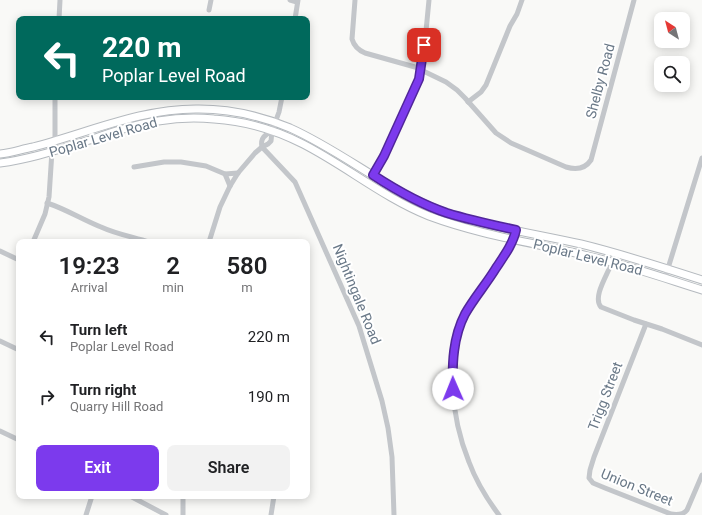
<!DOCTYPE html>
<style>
body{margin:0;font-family:Roboto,sans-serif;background:#f2f2f2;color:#202124;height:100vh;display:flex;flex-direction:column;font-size:15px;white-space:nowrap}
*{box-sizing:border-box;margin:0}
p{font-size:13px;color:#757577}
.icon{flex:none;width:22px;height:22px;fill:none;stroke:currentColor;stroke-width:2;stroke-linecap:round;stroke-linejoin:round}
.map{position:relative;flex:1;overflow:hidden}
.drawer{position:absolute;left:16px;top:239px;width:294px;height:260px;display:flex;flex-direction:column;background:#fff;border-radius:8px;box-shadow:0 2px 10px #0003}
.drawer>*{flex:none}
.guide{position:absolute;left:16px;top:16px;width:294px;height:84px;border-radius:8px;box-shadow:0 2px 10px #0003;background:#00695c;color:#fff;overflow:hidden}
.needle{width:26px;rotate:324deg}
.buttons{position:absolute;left:654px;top:12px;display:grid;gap:8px}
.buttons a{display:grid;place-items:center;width:36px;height:36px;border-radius:8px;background:#fff;box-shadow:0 2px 10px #0003;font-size:20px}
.pin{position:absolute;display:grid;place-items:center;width:34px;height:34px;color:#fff;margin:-17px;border-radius:8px;box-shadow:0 2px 6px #0006}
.me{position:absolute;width:44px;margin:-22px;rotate:359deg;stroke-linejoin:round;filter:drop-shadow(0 0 3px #0008)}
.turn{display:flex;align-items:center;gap:14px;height:84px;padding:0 20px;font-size:18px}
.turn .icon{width:52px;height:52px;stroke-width:2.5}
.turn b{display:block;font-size:28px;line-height:34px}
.eta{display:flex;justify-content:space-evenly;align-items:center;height:68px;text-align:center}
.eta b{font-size:24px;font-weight:600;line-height:28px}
.action{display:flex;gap:8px;margin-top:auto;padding:8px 20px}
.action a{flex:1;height:46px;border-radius:8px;background:#7c3aed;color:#fff;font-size:16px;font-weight:600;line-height:46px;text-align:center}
.action a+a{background:#f2f2f2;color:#202124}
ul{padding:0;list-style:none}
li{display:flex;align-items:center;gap:12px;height:60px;padding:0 20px}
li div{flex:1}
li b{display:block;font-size:15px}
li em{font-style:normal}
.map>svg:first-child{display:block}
</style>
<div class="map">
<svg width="702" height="515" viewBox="0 0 702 515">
<rect width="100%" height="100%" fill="#f9f9f7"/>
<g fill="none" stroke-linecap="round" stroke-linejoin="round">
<defs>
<g id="secondary">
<path d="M0,154C11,153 22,149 33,147C88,133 141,108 199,109C230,109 261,116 290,128C344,152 390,193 447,213C490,227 536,234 581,244C622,254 662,267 702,280"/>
<path d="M0,163C31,159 60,149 90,140C112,132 135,124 158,121C176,118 195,117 214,119C244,121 276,130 303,144C346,166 384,198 429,216C480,235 535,243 588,256C627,265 664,278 702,290"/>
</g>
</defs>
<use href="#secondary" stroke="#b5babf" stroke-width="9"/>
<g stroke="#c3c6ca" stroke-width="5">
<polyline points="290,0 297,2"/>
<path d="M355,0L352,39C354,46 358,50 365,53L415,67L446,82L457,90L465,98L496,133L511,143L566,167C576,170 585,169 591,160L634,0"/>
<polyline points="209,10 211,0"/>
<polyline points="59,19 60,0"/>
<polyline points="295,19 298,0"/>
<polyline points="468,102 481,92 486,85 510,26 517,14 522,0"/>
<polyline points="262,147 295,182 359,326 382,401 388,428 392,457 394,515"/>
<path d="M262,147C260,138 265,135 272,131"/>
<polyline points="134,167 164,162 181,162 206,166 225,174 238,173"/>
<polyline points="225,174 230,186"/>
<polyline points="368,183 384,156 419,79 426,31 429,0"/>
<path d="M47,203C66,209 83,220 101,227C116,234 133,237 149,242"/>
<polyline points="33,242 45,214 49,197 52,151 55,141 55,97"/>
<polyline points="209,242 220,207 230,186 238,173 255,153 262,147 268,144 271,141 272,131 279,112 282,97"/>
<polyline points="0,251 19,260"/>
<path d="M612,262C608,274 592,297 601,307L634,320L662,329L702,345"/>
<polyline points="665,278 702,158"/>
<path d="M646,324L594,457L590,470L589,478L593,483L605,488L671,514C677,515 683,515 687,510L702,475"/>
<polyline points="0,341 19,350"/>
<polyline points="0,431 19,440"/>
<polyline points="130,496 166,515"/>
<polyline points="86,515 92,496"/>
<polyline points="183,515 183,496"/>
<polyline points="271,515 274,496"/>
<path d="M499,515C487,499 476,481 469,462C452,420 443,354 466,313C480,288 510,258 516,230"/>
</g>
<use href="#secondary" stroke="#fff" stroke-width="7"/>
</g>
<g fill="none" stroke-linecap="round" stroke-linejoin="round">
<defs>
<path id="route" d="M424,45L419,79L384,156L373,175C396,190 420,204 447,213C470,220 493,225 516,230C513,244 504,256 496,268C487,283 474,298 465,314C453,337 452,364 453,389"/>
</defs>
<use href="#route" stroke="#51269a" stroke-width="10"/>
<use href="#route" stroke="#7c3aed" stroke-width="7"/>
</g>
<g text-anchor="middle" stroke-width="4" stroke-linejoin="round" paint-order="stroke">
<g font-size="14" fill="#697887" stroke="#fff">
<text transform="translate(600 81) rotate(-75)" y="5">Shelby Road</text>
<text transform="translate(103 137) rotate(-16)" y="5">Poplar Level Road</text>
<text transform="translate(588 257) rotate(14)" y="5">Poplar Level Road</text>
<text transform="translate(357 294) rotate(68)" y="5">Nightingale Road</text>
<text transform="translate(605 396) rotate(-69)" y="5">Trigg Street</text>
<text transform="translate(637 487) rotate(22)" y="5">Union Street</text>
</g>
</g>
</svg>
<div class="buttons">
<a><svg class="needle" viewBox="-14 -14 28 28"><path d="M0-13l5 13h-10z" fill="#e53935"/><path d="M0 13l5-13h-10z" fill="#757577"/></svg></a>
<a><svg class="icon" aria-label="search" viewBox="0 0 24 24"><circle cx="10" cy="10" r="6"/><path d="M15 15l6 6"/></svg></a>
</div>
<div class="pin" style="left:424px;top:45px;background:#d93025"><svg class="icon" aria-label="arrive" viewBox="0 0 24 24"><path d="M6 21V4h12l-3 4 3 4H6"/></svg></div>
<svg class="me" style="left:453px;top:389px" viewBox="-20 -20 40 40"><circle r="19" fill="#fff"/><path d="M0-13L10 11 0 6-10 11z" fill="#7c3aed"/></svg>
<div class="guide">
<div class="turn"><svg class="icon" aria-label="left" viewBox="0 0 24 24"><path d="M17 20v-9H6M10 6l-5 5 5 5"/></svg><div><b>220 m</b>Poplar Level Road</div></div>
</div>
<section class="drawer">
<div class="eta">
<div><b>19:23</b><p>Arrival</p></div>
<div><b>2</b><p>min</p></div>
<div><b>580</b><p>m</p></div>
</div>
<ul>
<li><svg class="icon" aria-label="left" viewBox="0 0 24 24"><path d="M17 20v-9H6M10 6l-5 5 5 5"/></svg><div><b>Turn left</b><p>Poplar Level Road</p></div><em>220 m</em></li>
<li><svg class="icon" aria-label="right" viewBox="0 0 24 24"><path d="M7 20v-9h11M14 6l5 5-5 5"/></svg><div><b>Turn right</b><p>Quarry Hill Road</p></div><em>190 m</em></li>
</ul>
<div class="action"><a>Exit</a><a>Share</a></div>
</section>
</div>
